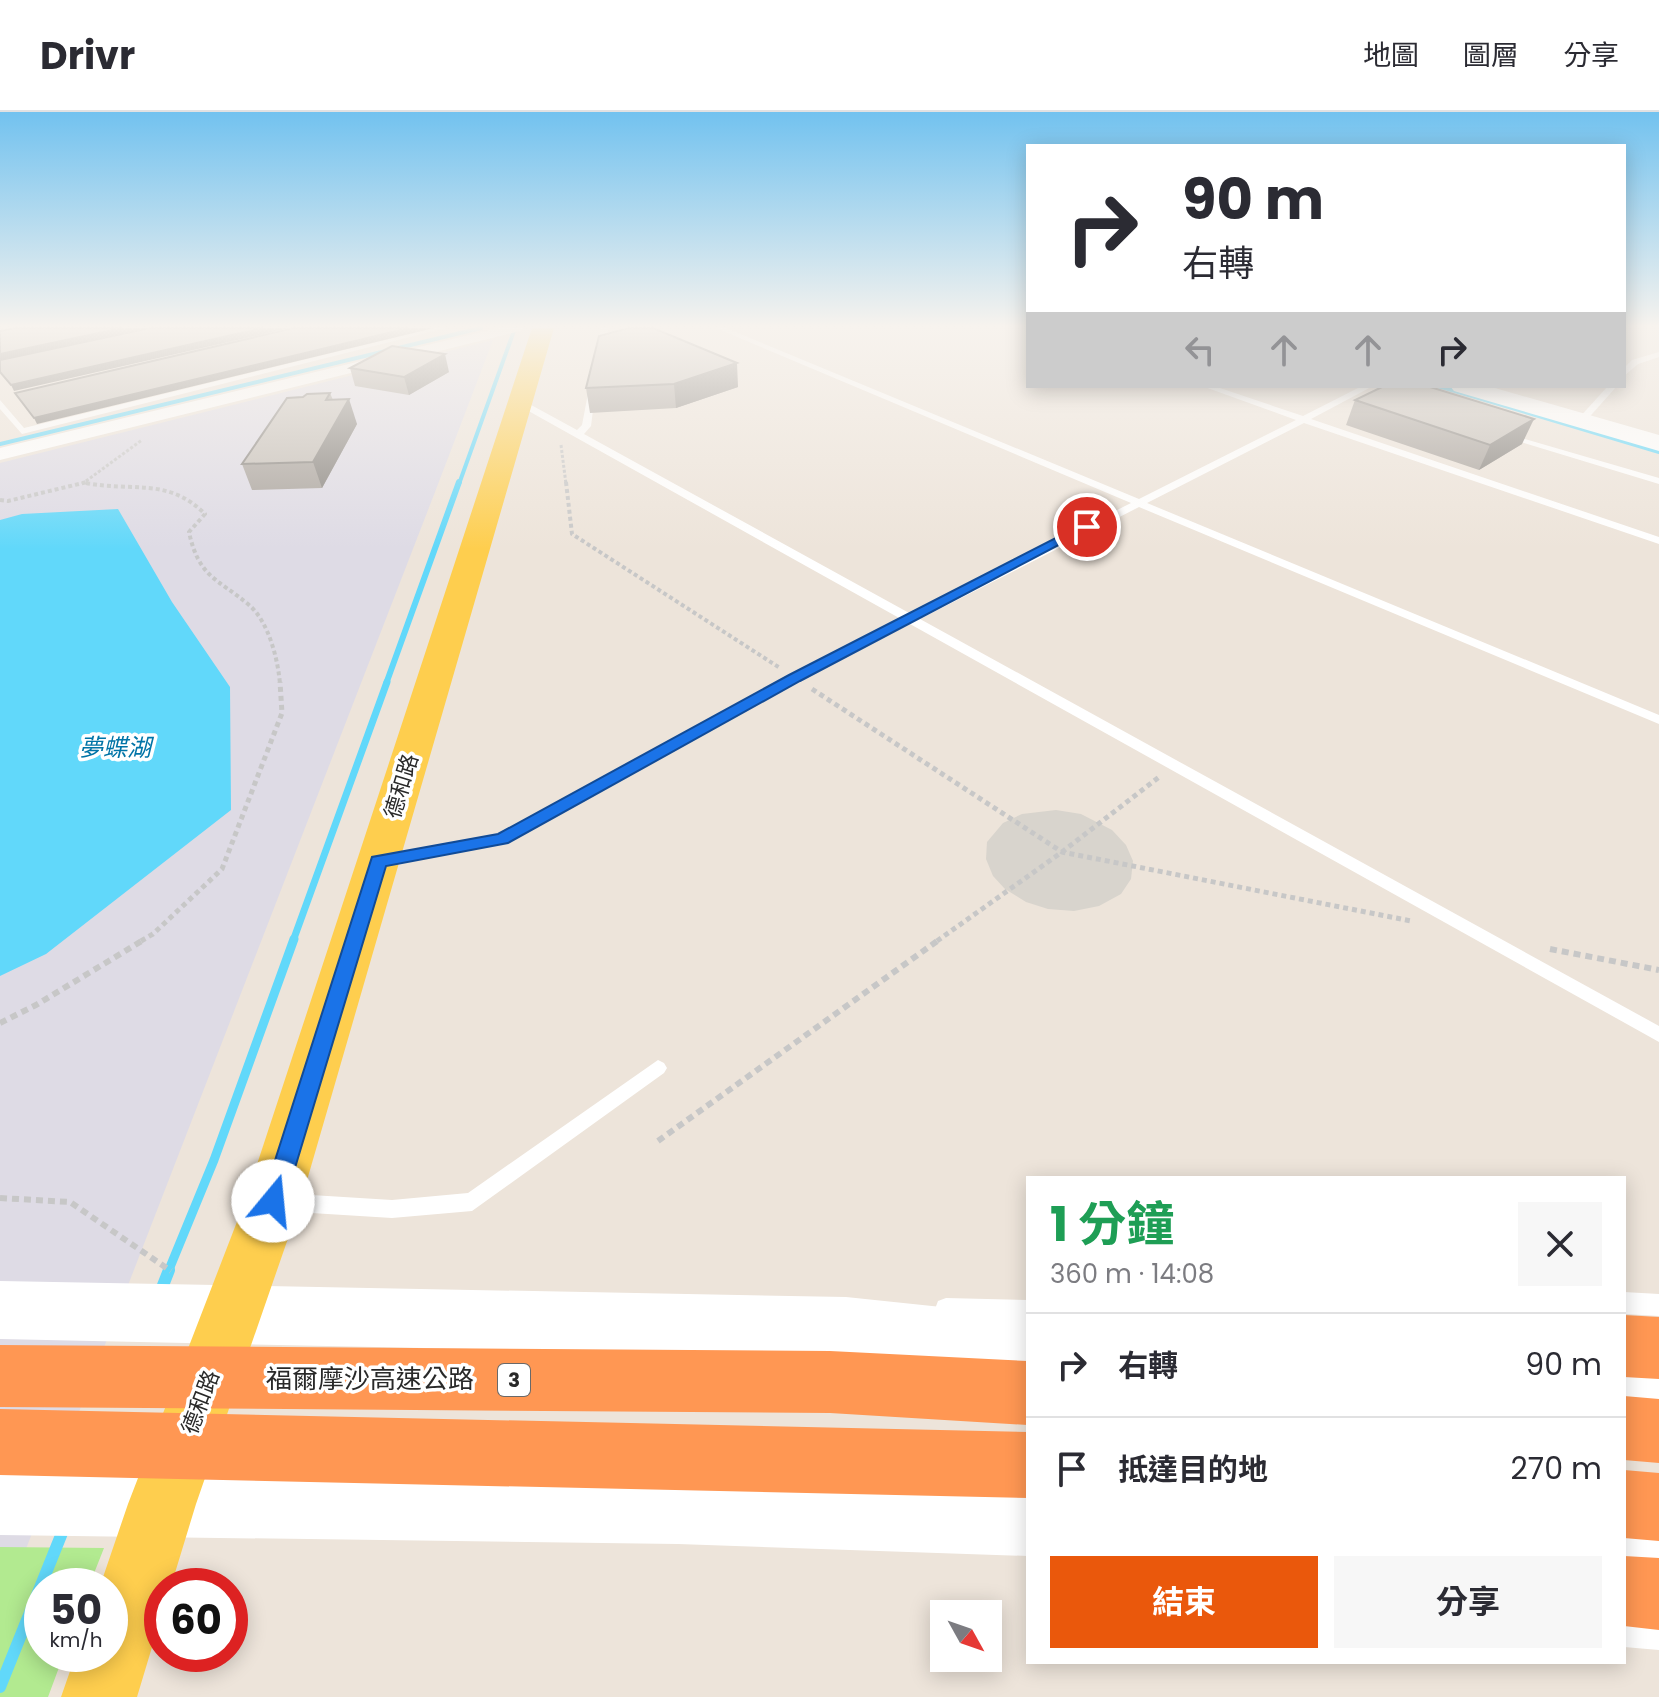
<!DOCTYPE html>
<html lang="zh-TW">
<meta charset="utf-8">
<style>
body{margin:0;font-family:Poppins,"Noto Sans TC",sans-serif;background:#f7f7f7;color:#2b2b33;height:100vh;display:flex;flex-direction:column;font-size:30px;white-space:nowrap}
*{box-sizing:border-box;margin:0}
p{font-size:26px;color:#7c7c81}
.icon{flex:none;width:44px;height:44px;fill:none;stroke:currentColor;stroke-width:2;stroke-linecap:round;stroke-linejoin:round}
.map{position:relative;flex:1;overflow:hidden}
.details{position:absolute;left:1026px;top:1064px;width:600px;height:488px;display:flex;flex-direction:column;background:#fff;border-radius:0px;box-shadow:0 4px 20px #0003}
.details>*{flex:none}
.hud{position:absolute;left:1026px;top:32px;width:600px;height:244px;border-radius:0px;box-shadow:0 4px 20px #0003;background:#fff;color:#2b2b33;overflow:hidden}
.needle{width:52px;rotate:130deg}
.buttons{position:absolute;left:930px;top:1488px;display:grid;gap:16px}
.buttons a{display:grid;place-items:center;width:72px;height:72px;border-radius:0px;background:#fff;box-shadow:0 4px 20px #0003;font-size:40px}
.speed{position:absolute;left:24px;top:1456px;display:flex;gap:16px;font-size:40px;font-weight:700;text-align:center}
.speed>*{display:grid;place-content:center;width:104px;height:104px;border-radius:50%;background:#fff;box-shadow:0 4px 20px #0003;line-height:1}
.speed small{font-size:20px;font-weight:400}
.speed .limit{border:12px solid #d22;background:#fff;color:#111}
.pin{position:absolute;display:grid;place-items:center;width:68px;height:68px;color:#fff;margin:-34px;border:4px solid #fff;border-radius:50%;box-shadow:0 2px 8px #0007}
.me{position:absolute;width:88px;margin:-44px;rotate:17deg;stroke-linejoin:round;filter:drop-shadow(0 0 6px #0008)}
.turn{display:flex;align-items:center;gap:28px;height:168px;padding:0 24px;font-size:36px}
.turn .icon{width:104px;height:104px;stroke-width:2.5}
.turn b{display:block;font-size:56px;line-height:68px}
.lanes{display:flex;align-items:center;height:76px;padding:0 24px;background:#0003;justify-content:center;gap:40px;direction:ltr}
.lanes .off{opacity:.35}
.round{display:grid;place-items:center;flex:none;width:84px;height:84px;border-radius:0px;background:#f7f7f7}
.summary{display:flex;align-items:center;justify-content:space-between;height:136px;padding:0 24px}
h1{font-size:48px;font-weight:700;line-height:60px;color:#1e9e55}
.cta{display:flex;gap:16px;margin-top:auto;padding:16px 24px}
.cta a{flex:1;height:92px;border-radius:0px;background:#ea580c;color:#fff;font-size:32px;font-weight:700;line-height:92px;text-align:center}
.cta a+a{background:#f7f7f7;color:#2b2b33}
ul{padding:0;list-style:none}
li{display:flex;align-items:center;gap:24px;height:104px;padding:0 24px;border-top:2px solid #e1e1e2}
li div{flex:1}
li b{display:block;font-size:30px}
li em{font-style:normal}
header{display:flex;align-items:center;gap:48px;box-sizing:border-box;height:112px;padding:0 40px;background:#fff;border-bottom:2px solid #e1e1e2}
header strong{font-size:38px}
nav{display:flex;gap:44px;margin-inline-start:auto;font-size:28px}
.map>svg:first-child{display:block}
</style>
<header>
<strong>Drivr</strong>
<nav><a>地圖</a><a>圖層</a><a>分享</a></nav>
</header>
<div class="map">
<svg width="1659" height="1585" viewBox="0 0 1659 1585">
<rect width="100%" height="100%" fill="#ede4da"/>
<polygon fill="#dedbe5" points="493,228 435,380 0,1504 0,351"/>
<polygon fill="#b2ea90" points="0,1435 104,1436 89,1474 42,1474 42,1542 64,1542 48,1585 0,1585"/>
<polygon fill="#d8d4cd" points="1056,698 1081,702 1112,718 1126,733 1133,749 1131,767 1121,782 1099,794 1074,799 1048,797 1026,790 1005,777 993,764 986,747 987,730 1003,711 1022,702"/>
<polygon fill="#61d8fa" points="118,397 172,490 230,575 231,698 46,842 0,864 0,408 22,402"/>
<g fill="none" stroke-linecap="round" stroke-linejoin="round">
<g stroke="#61d8fa" stroke-width="4">
<polyline points="1438,274 1659,340"/>
<polyline points="0,332 481,216"/>
<polyline points="459,372 515,216"/>
</g>
<polyline stroke="#61d8fa" stroke-width="6" points="386,572 459,370"/>
<polyline stroke="#61d8fa" stroke-width="7" points="293,829 387,570"/>
<polyline stroke="#61d8fa" stroke-width="9" points="168,1160 214,1048 294,827"/>
<g stroke="#61d8fa" stroke-width="12">
<polyline points="160,1181 169,1158"/>
<polyline points="0,1575 64,1416"/>
</g>
<g stroke="#c7c7c7" stroke-width="3" stroke-dasharray="3 2" stroke-linecap="butt">
<polyline points="561,333 566,372"/>
<polyline points="86,371 91,372"/>
<polyline points="82,372 142,328"/>
</g>
<g stroke="#c7c7c7" stroke-width="4" stroke-dasharray="4 3" stroke-linecap="butt">
<polyline points="566,370 572,422 780,556"/>
<path d="M86,371C132,380 168,365 205,402L189,420C199,466 217,466 249,493C269,510 278,548 280,572"/>
<polyline points="0,388 8,389 87,370"/>
</g>
<g stroke="#c7c7c7" stroke-width="5" stroke-dasharray="5 4" stroke-linecap="butt">
<polyline points="812,577 1062,740 1411,809"/>
<polyline points="141,829 153,822 222,757 282,601 280,570"/>
<polyline points="937,829 1062,740 1159,665"/>
</g>
<g stroke="#c7c7c7" stroke-width="6" stroke-dasharray="7 5" stroke-linecap="butt">
<polyline points="1550,837 1659,858"/>
<polyline points="0,911 36,893 145,827"/>
<polyline points="658,1029 940,827"/>
<polyline points="0,1086 70,1090 171,1159"/>
</g>
<g fill="#fff" fill-rule="evenodd">
<polygon points="434,216 446,216 22,322 0,297 0,288 24,316"/>
<polygon points="601,216 609,216 603,245 599,247 595,245"/>
<polygon points="716,216 726,216 1139,387 1296,308 1202,274 1214,274 1303,304 1362,274 1373,274 1311,307 1659,425 1659,432 1304,311 1147,391 1659,603 1659,612 1139,395 920,507 1659,914 1659,930 910,512 800,569 507,731 380,754 375,753 372,749 375,745 380,744 498,723 790,563 901,507 516,292 516,288 522,288 577,318 582,313 589,276 596,274 591,314 584,322 911,502 1131,391"/>
<polygon points="1659,240 1659,245 1638,252 1624,264 1624,256 1632,248"/>
<polygon points="1608,274 1617,274 1584,311 1578,311 1578,307"/>
<polygon points="1501,320 1659,366 1659,372 1501,324"/>
<polygon points="658,948 664,951 667,956 664,961 472,1099 392,1106 279,1099 272,1097 269,1090 272,1083 279,1081 392,1088 468,1081"/>
<polygon points="1624,1180 1659,1182 1659,1204 1624,1202"/>
<polygon points="946,1186 1028,1188 1028,1210 946,1208 938,1205 935,1197 938,1189"/>
<polygon points="1624,1509 1659,1512 1659,1538 1624,1535"/>
</g>
<polygon fill="#fff" fill-rule="evenodd" points="498,216 523,216 520,219 0,348 0,336"/>
<g fill="#fff" fill-rule="evenodd">
<polygon points="1450,274 1488,274 1659,323 1659,339 1454,279"/>
<polygon points="0,1169 846,1185 1028,1204 1028,1266 846,1245 0,1227"/>
<polygon points="1624,1248 1659,1250 1659,1314 1624,1312"/>
<polygon points="0,1355 678,1364 1028,1376 1028,1444 678,1432 0,1423"/>
<polygon points="1624,1406 1659,1408 1659,1478 1624,1476"/>
</g>
<polygon fill="#fece4e" fill-rule="evenodd" points="532,216 554,216 301,1089 196,1392 171,1474 162,1474 162,1502 137,1585 61,1585 76,1542 110,1542 110,1474 100,1474 128,1392 245,1089"/>
<g fill="#ff9753" fill-rule="evenodd">
<polygon points="1624,1203 1659,1205 1659,1267 1624,1265"/>
<polygon points="0,1233 830,1239 1028,1249 1028,1313 830,1301 0,1295"/>
<polygon points="1624,1284 1659,1287 1659,1351 1624,1348"/>
<polygon points="0,1297 1028,1320 1028,1386 0,1363"/>
<polygon points="1624,1358 1659,1361 1659,1429 1624,1426"/>
<polygon points="1624,1444 1659,1446 1659,1518 1624,1514"/>
</g>
</g>
<g fill="#a9a39d">
<polygon points="599,224 738,275 676,296 590,301 586,276"/>
<polygon points="350,256 449,260 409,283 355,274"/>
<polygon points="330,281 333,288 357,312 322,376 252,378 242,352 303,285"/>
<polygon points="1355,288 1522,332 1479,358 1346,313"/>
</g>
<g fill="#898580">
<polygon points="122,216 151,216 0,248 0,242"/>
<polygon points="263,216 290,216 14,279 11,273"/>
<polygon points="409,216 434,216 37,312 34,306"/>
<polygon points="445,242 449,260 409,283 404,265"/>
<polygon points="737,251 738,275 676,296 674,272"/>
<polygon points="349,287 357,312 322,376 313,350"/>
<polygon points="1534,307 1522,332 1479,358 1490,333"/>
</g>
<g fill="#c4beb7" stroke="#898580" stroke-width="2">
<polygon points="15,216 122,216 0,242 0,219"/>
<polygon points="150,216 263,216 11,273 0,260 0,248"/>
<polygon points="294,216 409,216 34,306 15,281"/>
<polygon points="629,216 653,216 737,251 674,272 586,276 599,224"/>
<polygon points="392,234 445,242 404,265 350,256"/>
<polygon points="1384,274 1427,274 1534,307 1490,333 1355,288"/>
<polygon points="330,281 326,288 349,287 313,350 242,352 287,286 303,285 307,282"/>
</g>
<linearGradient id="sky" x2="0" y2="1"><stop stop-color="#72c2ef"/><stop offset="0.49" stop-color="#f7f3ee"/><stop offset="1" stop-color="#f7f3ee" stop-opacity="0"/></linearGradient>
<rect width="1659" height="437" fill="url(#sky)"/>
<polygon fill="#1a73e8" stroke="#114b97" stroke-width="2" points="1083,412 1093,415 800,569 508,731 386,754 285,1089 281,1097 273,1100 265,1097 262,1089 372,745 498,722 789,563"/>
<g text-anchor="middle" stroke-width="7" stroke-linejoin="round" paint-order="stroke">
<rect fill="#fff" stroke="#696969" stroke-width="2" x="498" y="1252" width="32" height="32" rx="6"/>
<g font-size="20" font-weight="bold" fill="#292929">
<text x="514" y="1275">3</text>
</g>
<g font-size="22" fill="#292929" stroke="#fff">
<text transform="translate(401 674) rotate(-73)" y="8">德和路</text>
<text transform="translate(200 1290) rotate(-69)" y="8">德和路</text>
</g>
<g font-size="24" font-style="italic" fill="#0074a7" stroke="#fff">
<text x="115" y="644">夢蝶湖</text>
</g>
<g font-size="26" fill="#292929" stroke="#fff">
<text x="370" y="1276">福爾摩沙高速公路</text>
</g>
</g>
</svg>
<div class="buttons">
<a><svg class="needle" viewBox="-14 -14 28 28"><path d="M0-13l5 13h-10z" fill="#e53935"/><path d="M0 13l5-13h-10z" fill="#7c7c81"/></svg></a>
</div>
<div class="speed"><div>50<small>km/h</small></div><div class="limit">60</div></div>
<div class="pin" style="left:1087px;top:415px;background:#d93025"><svg class="icon" aria-label="arrive" viewBox="0 0 24 24"><path d="M6 21V4h12l-3 4 3 4H6"/></svg></div>
<svg class="me" style="left:273px;top:1089px" viewBox="-20 -20 40 40"><circle r="19" fill="#fff"/><path d="M0-13L10 11 0 6-10 11z" fill="#1a73e8"/></svg>
<div class="hud">
<div class="turn"><svg class="icon" aria-label="right" viewBox="0 0 24 24"><path d="M7 20v-9h11M14 6l5 5-5 5"/></svg><div><b>90 m</b>右轉</div></div>
<div class="lanes"><svg class="icon off" aria-label="left" viewBox="0 0 24 24"><path d="M17 20v-9H6M10 6l-5 5 5 5"/></svg><svg class="icon off" aria-label="ahead" viewBox="0 0 24 24"><path d="M12 20V5M6 11l6-6 6 6"/></svg><svg class="icon off" aria-label="ahead" viewBox="0 0 24 24"><path d="M12 20V5M6 11l6-6 6 6"/></svg><svg class="icon" aria-label="right" viewBox="0 0 24 24"><path d="M7 20v-9h11M14 6l5 5-5 5"/></svg></div>
</div>
<section class="details">
<div class="summary"><div><h1>1 分鐘</h1><p>360 m · 14:08</p></div><a class="round"><svg class="icon" aria-label="close" viewBox="0 0 24 24"><path d="M6 6l12 12M18 6L6 18"/></svg></a></div>
<ul>
<li><svg class="icon" aria-label="right" viewBox="0 0 24 24"><path d="M7 20v-9h11M14 6l5 5-5 5"/></svg><div><b>右轉</b></div><em>90 m</em></li>
<li><svg class="icon" aria-label="arrive" viewBox="0 0 24 24"><path d="M6 21V4h12l-3 4 3 4H6"/></svg><div><b>抵達目的地</b></div><em>270 m</em></li>
</ul>
<div class="cta"><a>結束</a><a>分享</a></div>
</section>
</div>
